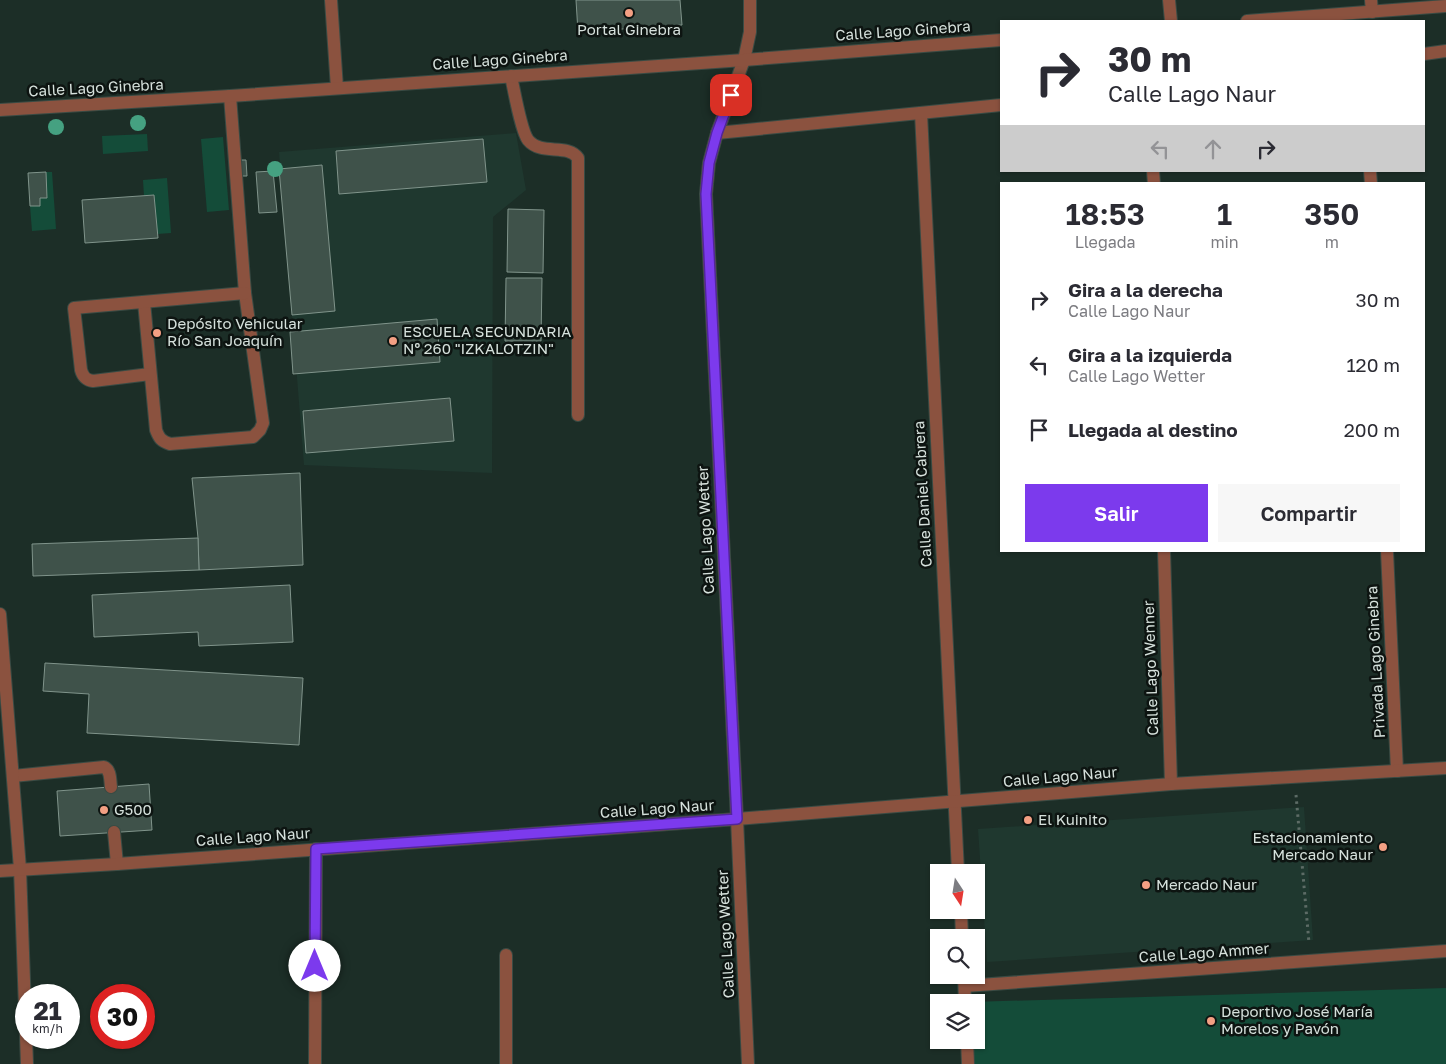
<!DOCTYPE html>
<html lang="es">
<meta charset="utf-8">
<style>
body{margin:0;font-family:"Golos Text",sans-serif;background:#f7f7f7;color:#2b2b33;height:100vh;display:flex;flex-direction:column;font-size:19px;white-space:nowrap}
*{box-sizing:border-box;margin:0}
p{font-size:16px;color:#7c7c81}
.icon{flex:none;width:28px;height:28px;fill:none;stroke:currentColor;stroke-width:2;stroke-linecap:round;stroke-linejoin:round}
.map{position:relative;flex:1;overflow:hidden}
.drawer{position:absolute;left:1000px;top:182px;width:425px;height:370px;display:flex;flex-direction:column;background:#fff;border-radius:0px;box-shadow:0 1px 4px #0004}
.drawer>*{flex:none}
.banner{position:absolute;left:1000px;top:20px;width:425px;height:152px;border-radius:0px;box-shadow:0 1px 4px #0004;background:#fff;color:#2b2b33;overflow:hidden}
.needle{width:32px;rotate:168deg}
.controls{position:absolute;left:930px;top:864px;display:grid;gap:10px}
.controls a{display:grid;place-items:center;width:55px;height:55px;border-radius:0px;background:#fff;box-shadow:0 1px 4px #0004;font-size:25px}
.speed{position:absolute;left:15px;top:984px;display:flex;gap:10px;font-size:25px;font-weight:700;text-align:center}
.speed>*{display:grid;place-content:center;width:65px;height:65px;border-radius:50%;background:#fff;box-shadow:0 1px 4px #0004;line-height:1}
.speed small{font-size:12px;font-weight:400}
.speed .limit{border:8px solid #d22;background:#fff;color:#111}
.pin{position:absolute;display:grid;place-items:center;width:42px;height:42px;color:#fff;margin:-21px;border-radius:10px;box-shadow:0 2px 8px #0006}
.me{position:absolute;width:55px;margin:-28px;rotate:0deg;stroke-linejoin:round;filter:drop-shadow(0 0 4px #0008)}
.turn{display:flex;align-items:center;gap:18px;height:105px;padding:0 25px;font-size:22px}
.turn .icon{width:65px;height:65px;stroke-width:2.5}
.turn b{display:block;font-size:35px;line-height:42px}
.lanes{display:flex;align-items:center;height:48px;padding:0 25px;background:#0003;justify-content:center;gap:25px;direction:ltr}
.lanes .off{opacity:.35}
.eta{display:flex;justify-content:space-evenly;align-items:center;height:85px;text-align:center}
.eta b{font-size:30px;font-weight:600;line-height:35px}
.button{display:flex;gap:10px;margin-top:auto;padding:10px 25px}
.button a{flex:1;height:58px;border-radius:0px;background:#7c3aed;color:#fff;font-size:20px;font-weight:600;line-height:58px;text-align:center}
.button a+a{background:#f7f7f7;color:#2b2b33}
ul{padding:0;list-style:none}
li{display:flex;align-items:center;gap:15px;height:65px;padding:0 25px}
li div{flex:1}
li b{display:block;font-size:19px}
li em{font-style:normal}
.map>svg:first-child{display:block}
</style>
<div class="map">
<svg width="1446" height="1064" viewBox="0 0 1446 1064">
<rect width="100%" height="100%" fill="#1c2e27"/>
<g fill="#1f382f">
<polygon points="516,133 526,190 493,217 492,473 304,465 279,152"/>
<polygon points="1304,807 1313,940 987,962 978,829"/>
</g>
<g fill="#144c39">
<polygon points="147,134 148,151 103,154 102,136"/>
<polygon points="223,137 229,210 207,212 201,139"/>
<polygon points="46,172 52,172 56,229 32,231 30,206 40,206 40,198 47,198"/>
<polygon points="167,178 171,233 157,234 154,195 144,196 143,180"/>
<polygon points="1446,988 1446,1064 974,1064 973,1040 976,1040 976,1002 971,1002"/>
</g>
<g fill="#3f524a" stroke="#80948b">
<polygon points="576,0 680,0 682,25 578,32"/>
<polygon points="483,139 487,182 339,194 336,151"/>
<polygon points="238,160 246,160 247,176 239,176"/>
<polygon points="322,165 335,311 292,315 279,169"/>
<polygon points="273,171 277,212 259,213 256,172"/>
<polygon points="46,172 47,198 40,198 40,206 30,206 28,173"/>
<polygon points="154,195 158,238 85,243 82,200"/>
<polygon points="508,209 544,210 543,273 507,272"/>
<polygon points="506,278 542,278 541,341 505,341"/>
<polygon points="437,319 440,362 293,374 290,332"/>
<polygon points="450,398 454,441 306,453 303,411"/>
<polygon points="300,473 303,565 199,570 198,538 192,478"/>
<polygon points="198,538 199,570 33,576 32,544"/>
<polygon points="290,585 293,642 199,646 198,632 94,637 92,595"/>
<polygon points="45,663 303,678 299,745 87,733 89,694 43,691"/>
<polygon points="149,784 152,830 60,836 57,791"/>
</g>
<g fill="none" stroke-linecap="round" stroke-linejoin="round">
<defs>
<g id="service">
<polyline points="1371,0 1372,12"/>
<path d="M511,76C514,90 521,131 528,140C541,156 568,143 578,158V415"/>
<path d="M144,302L156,430C159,438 161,441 170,444L253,437L260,430L263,423L245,293L230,96"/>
<path d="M150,374L93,381C86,380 83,377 81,370L74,308L245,293"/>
<path d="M13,776L104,767C111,770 110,780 111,787"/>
<polyline points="114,832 117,864"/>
</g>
<g id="minor">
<polyline points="331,0 337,88"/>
<polyline points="1169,0 1171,21"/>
<polyline points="744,60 750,32 750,0"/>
<polyline points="921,113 958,872"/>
<polyline points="717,133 709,163 706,194 737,819 748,1064"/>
<polyline points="1153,171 1154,184"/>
<polyline points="1370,171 1371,184"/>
<polyline points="1164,551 1171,784"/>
<polyline points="1387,551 1397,771"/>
<polyline points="961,910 962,938"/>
<polyline points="964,975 965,1002"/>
<polyline points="965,986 1446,951"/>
<polyline points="967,1040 968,1064"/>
<polyline points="315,1064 316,849"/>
<polyline points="506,1064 506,955"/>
</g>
<g id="tertiary">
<polyline points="1247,21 1446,6"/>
<polyline points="1424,54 1446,51"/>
<polyline points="744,60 717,133 1001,105"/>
<polyline points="0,110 230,96 744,60 1001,40"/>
<polyline points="0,614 20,869 27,1064"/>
<polyline points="0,871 117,864 737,819 1171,784 1446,768"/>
</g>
</defs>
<use href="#service" stroke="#3a4b44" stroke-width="14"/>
<use href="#minor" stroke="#3a4b44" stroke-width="14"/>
<use href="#tertiary" stroke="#3a4b44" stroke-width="14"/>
<polyline stroke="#5d6c66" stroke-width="3" stroke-dasharray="2.5 4" stroke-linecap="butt" points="1296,795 1309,943"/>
<use href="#service" stroke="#8b523f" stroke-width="12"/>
<use href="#minor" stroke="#8b523f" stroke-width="12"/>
<use href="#tertiary" stroke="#8b523f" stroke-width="12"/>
</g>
<g fill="#45a181">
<circle cx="138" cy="123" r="8"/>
<circle cx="56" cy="127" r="8"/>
<circle cx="275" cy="169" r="8"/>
</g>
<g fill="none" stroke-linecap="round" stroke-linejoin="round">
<defs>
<polyline id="route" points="315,966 316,849 737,819 706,194 709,163 717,133 731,95"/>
</defs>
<use href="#route" stroke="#51269a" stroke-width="12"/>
<use href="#route" stroke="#7c3aed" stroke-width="9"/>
</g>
<g fill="#f39f83" stroke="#0d1411" stroke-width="2">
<circle cx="629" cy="13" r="5"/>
<circle cx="157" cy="333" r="5"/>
<circle cx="393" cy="341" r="5"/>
<circle cx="104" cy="810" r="5"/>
<circle cx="1028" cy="820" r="5"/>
<circle cx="1383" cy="847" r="5"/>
<circle cx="1146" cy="885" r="5"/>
<circle cx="1211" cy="1021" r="5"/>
</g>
<g text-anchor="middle" stroke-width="5" stroke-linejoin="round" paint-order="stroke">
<g font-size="15" fill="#d6e1dc" stroke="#0d1411" text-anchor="start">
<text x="629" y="35" text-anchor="middle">Portal Ginebra</text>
<text x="167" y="329">Depósito Vehicular<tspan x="167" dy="17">Río San Joaquín</tspan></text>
<text x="403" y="337">ESCUELA SECUNDARIA<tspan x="403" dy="17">Nº 260 "IZKALOTZIN"</tspan></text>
<text x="114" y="815">G500</text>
<text x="1038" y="825">El Kuinito</text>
<text x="1373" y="843" text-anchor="end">Estacionamiento<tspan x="1373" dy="17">Mercado Naur</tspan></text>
<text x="1156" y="890">Mercado Naur</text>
<text x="1221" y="1017">Deportivo José María<tspan x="1221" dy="17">Morelos y Pavón</tspan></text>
</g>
<g font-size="15" fill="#d6e1dc" stroke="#0d1411">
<text transform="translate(903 31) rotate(-4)" y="5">Calle Lago Ginebra</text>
<text transform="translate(500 60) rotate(-4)" y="5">Calle Lago Ginebra</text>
<text transform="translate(96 88) rotate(-3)" y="5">Calle Lago Ginebra</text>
<text transform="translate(923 494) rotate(-93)" y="5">Calle Daniel Cabrera</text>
<text transform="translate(706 530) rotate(-93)" y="5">Calle Lago Wetter</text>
<text transform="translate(1376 662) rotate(-93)" y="5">Privada Lago Ginebra</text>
<text transform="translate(1151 668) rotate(-92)" y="5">Calle Lago Wenner</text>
<text transform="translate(1060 777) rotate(-5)" y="5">Calle Lago Naur</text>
<text transform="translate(657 809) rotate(-4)" y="5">Calle Lago Naur</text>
<text transform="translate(253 837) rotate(-4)" y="5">Calle Lago Naur</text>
<text transform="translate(726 934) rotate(-93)" y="5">Calle Lago Wetter</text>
<text transform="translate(1204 953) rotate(-4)" y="5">Calle Lago Ammer</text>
</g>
</g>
</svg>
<div class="controls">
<a><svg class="needle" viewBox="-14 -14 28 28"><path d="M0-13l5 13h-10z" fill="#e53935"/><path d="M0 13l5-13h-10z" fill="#7c7c81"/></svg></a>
<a><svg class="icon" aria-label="search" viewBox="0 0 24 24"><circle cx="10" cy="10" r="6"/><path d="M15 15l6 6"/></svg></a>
<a><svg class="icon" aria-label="layers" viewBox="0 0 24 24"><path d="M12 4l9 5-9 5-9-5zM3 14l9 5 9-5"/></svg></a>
</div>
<div class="speed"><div>21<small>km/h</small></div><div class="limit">30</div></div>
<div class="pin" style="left:731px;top:95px;background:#d93025"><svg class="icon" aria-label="arrive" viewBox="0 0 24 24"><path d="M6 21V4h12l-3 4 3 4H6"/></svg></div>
<svg class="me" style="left:315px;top:966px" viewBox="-20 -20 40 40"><circle r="19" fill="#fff"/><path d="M0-13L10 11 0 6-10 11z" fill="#7c3aed"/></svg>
<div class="banner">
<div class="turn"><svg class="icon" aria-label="right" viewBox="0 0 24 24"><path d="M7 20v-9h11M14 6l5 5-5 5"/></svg><div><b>30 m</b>Calle Lago Naur</div></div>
<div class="lanes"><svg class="icon off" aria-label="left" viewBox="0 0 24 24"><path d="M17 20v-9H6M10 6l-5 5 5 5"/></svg><svg class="icon off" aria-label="ahead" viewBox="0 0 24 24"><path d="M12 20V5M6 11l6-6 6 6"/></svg><svg class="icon" aria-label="right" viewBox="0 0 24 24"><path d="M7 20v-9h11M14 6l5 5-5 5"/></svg></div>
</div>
<section class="drawer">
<div class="eta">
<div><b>18:53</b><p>Llegada</p></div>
<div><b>1</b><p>min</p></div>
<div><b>350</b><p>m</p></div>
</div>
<ul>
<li><svg class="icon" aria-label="right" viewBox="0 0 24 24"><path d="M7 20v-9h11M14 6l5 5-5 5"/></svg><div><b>Gira a la derecha</b><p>Calle Lago Naur</p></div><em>30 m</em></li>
<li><svg class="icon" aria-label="left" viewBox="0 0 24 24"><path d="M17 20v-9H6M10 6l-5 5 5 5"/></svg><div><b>Gira a la izquierda</b><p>Calle Lago Wetter</p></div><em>120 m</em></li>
<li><svg class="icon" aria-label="arrive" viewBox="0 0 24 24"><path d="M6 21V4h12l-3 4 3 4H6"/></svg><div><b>Llegada al destino</b></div><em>200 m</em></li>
</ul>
<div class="button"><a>Salir</a><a>Compartir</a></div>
</section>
</div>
